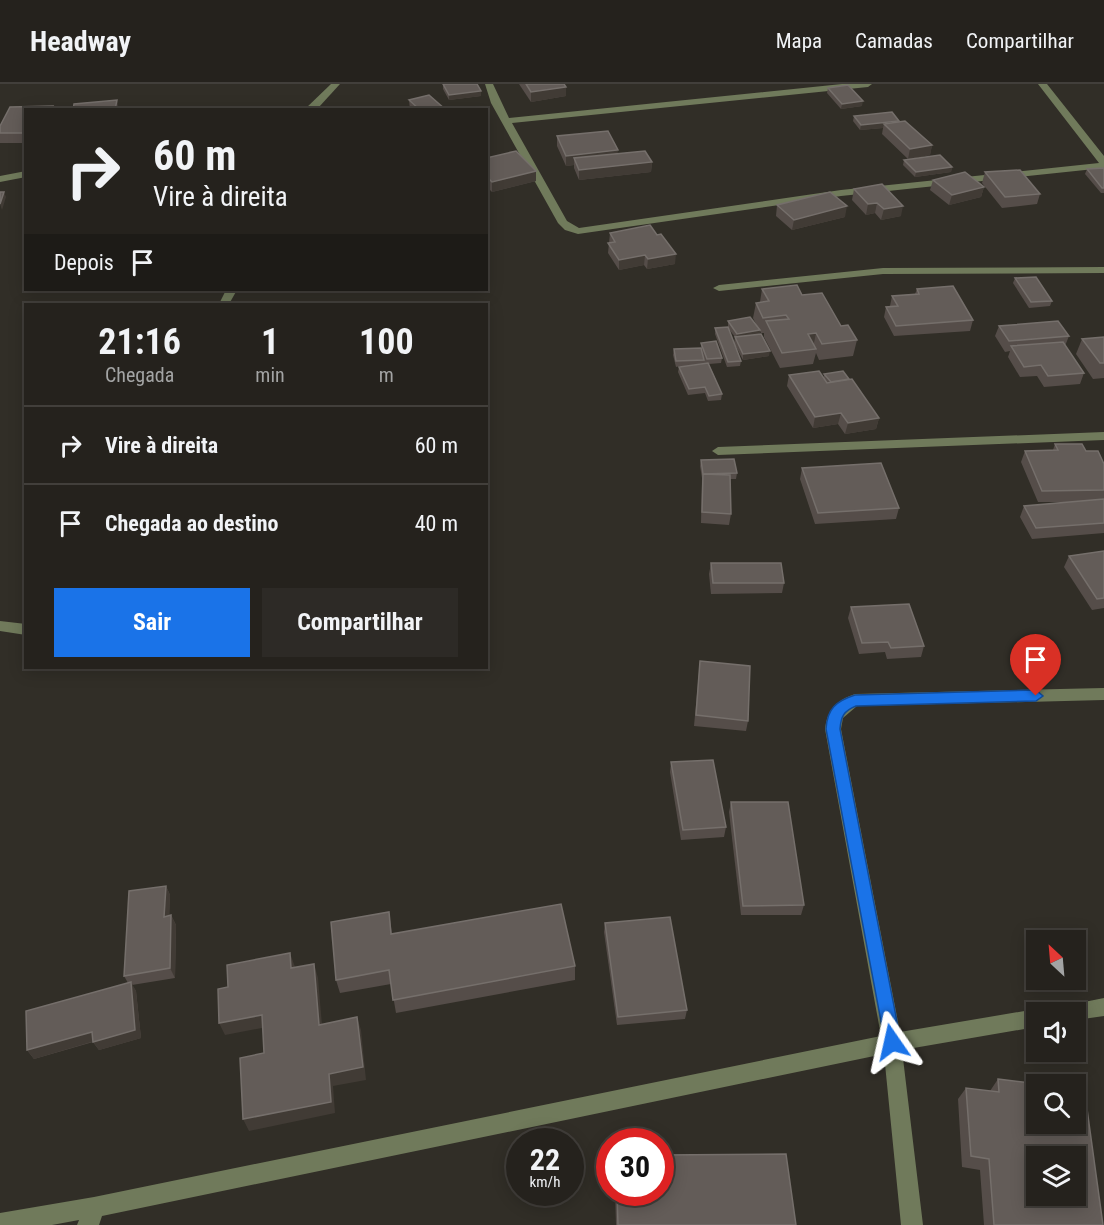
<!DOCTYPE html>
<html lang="pt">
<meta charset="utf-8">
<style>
body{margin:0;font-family:"Roboto Condensed",sans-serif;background:#2d2a26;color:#f1f3f6;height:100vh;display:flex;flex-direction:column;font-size:22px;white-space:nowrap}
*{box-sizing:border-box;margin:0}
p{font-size:20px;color:#a3a4a4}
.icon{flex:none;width:33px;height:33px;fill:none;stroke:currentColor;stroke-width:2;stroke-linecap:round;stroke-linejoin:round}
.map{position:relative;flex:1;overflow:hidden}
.sheet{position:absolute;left:24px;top:219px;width:464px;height:366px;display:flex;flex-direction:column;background:#25221d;border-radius:0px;box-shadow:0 3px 15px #0003,0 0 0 2px #423f3b}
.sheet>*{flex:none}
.top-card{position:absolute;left:24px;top:24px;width:464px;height:183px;border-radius:0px;box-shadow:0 3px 15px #0003,0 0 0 2px #423f3b;background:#25221d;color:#f1f3f6;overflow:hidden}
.needle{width:39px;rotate:334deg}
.controls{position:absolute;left:1026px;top:846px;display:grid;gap:12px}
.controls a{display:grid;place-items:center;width:60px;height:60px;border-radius:0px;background:#25221d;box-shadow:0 3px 15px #0003,0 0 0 2px #423f3b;font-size:30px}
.speed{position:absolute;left:506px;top:1044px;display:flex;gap:12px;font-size:30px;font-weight:700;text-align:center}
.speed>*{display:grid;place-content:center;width:78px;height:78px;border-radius:50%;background:#25221d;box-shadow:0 3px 15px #0003,0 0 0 2px #423f3b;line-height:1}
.speed small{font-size:15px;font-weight:400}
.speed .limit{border:9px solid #d22;background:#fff;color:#111}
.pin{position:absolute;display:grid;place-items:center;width:51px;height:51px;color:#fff;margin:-62px -26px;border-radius:50% 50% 50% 0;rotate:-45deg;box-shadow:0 0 6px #0007}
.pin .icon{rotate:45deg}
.me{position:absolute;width:66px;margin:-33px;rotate:349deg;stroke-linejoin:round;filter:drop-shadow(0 0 4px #0008)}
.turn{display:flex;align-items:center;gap:21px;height:126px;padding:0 30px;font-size:27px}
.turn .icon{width:78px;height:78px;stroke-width:2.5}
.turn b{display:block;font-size:42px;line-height:51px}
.then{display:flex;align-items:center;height:57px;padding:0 30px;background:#0003;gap:12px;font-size:22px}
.eta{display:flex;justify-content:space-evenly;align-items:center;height:102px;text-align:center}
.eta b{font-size:36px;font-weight:700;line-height:42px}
.primary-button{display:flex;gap:12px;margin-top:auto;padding:12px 30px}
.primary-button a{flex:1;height:69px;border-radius:0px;background:#1a73e8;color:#fff;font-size:24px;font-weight:700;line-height:69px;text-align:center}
.primary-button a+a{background:#2d2a26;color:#f1f3f6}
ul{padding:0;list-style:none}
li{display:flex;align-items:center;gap:18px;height:78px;padding:0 30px;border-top:2px solid #423f3b}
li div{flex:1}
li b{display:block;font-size:22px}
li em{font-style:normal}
header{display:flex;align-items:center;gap:36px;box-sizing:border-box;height:84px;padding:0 30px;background:#25221d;border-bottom:2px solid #423f3b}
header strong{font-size:28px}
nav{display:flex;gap:33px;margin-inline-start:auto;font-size:21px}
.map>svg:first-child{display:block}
</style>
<header>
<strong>Headway</strong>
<nav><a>Mapa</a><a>Camadas</a><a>Compartilhar</a></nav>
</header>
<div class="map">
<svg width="1104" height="1141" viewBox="0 0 1104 1141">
<rect width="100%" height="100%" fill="#312e27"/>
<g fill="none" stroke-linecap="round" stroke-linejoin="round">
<g fill="#707a5b" fill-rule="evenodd">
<polygon points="331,0 340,0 319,23 315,26 304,26"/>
<polygon points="485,0 493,0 509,34 842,0 872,0 868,3 512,39 567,137 579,144 841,106 1099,79 1038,0 1047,0 1104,72 1104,84 841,112 578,150 565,146 558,139 491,19"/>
<polygon points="26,87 26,93 0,98 0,92"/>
<polygon points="1104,183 1104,189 883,190 719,207 713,204 719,201 883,184"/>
<polygon points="226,206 237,206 229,220 219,220"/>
<polygon points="1104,348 1104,356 718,371 712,367 718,363"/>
<polygon points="0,537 26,540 26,551 0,547"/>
<path d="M1104,604V616L857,622L843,634L841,645L900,948L1036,925L1043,928H1036V943L902,966L923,1141H901L884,970L102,1132L99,1141H77L79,1136L52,1141H0V1129L94,1113L881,952L825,645C827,626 837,616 855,610Z"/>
<polygon points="1104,914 1104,932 1076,936 1076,928 1062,928 1064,922"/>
</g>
</g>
<g fill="#554d49">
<polygon points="443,0 481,12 449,16 443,5"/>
<polygon points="519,0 564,0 566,12 531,18"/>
<polygon points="828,4 862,22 841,25 827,9"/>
<polygon points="409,16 446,26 410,26"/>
<polygon points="53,22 54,26 26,26 26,59 0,59 0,42 10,23"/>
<polygon points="854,32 899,37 932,61 930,71 908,75 882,50 883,44 860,46 853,37"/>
<polygon points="557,52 617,70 652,78 651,88 579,96 574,84 574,81 566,82 557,62"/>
<polygon points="486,74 536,97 492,108 486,102"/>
<polygon points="904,76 952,83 951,88 915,93 903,81"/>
<polygon points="1104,84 1104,109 1101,109 1085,90 1087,85"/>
<polygon points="985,88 1040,110 1037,120 1002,124 982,99"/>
<polygon points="933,96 984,103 981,113 949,121 930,106"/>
<polygon points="854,105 901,132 881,136 875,129 866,131 852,116"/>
<polygon points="777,121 845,133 792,146 776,132"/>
<polygon points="610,149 675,180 647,185 644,181 619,186 608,169"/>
<polygon points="1015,194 1052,217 1050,222 1029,224 1013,199"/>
<polygon points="762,205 802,211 841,242 857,256 853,272 819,276 816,269 813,280 780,284 764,253 764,249 761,249 760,247 759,250 769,272 743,276 734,259 735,253 728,244 741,277 740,282 727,283 715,250 715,244 728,243 728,237 758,244 753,234 756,219 760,218"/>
<polygon points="917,205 973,236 970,247 894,252 884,233 886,223 890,222 892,212 915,210"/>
<polygon points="999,242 1069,252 1065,262 1084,289 1080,300 1044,303 1037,292 1020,293 1008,273 1010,267 1005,268 995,252"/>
<polygon points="1104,253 1104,294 1093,295 1076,270 1082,255"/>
<polygon points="701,259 722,274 721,279 709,280 722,310 721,316 708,317 705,309 688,311 678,288 679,283 681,282 676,283 673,271 674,265 701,264"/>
<polygon points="824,290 879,334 876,345 845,350 838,340 813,344 787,302 789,291 824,294"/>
<polygon points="1055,360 1086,367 1104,380 1104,449 1032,455 1020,433 1024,422 1074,418 1038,418 1021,378 1025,367 1053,366"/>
<polygon points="701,376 737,389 736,395 730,395 731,430 729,441 701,439 702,394 700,382"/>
<polygon points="802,384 899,424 896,435 815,440 800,395"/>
<polygon points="1104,467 1104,524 1092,526 1064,483 1069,472"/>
<polygon points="711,479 784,499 782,509 711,510 709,490"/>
<polygon points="851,523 924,562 921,573 887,575 885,568 859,570 848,534"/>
<polygon points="700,577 748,637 746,647 694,642"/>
<polygon points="671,678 726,743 724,753 681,756 670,688"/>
<polygon points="731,718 804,821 801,831 741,831 729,728"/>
<polygon points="166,802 170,811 169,832 171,831 176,841 175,894 132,901 136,907 141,954 99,966 93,958 34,975 27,966 128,899 124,892"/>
<polygon points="389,828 392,850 575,882 575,896 396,929 391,900 340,909 336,896"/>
<polygon points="605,839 687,926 685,935 617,941 604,848"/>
<polygon points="998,995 1103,1141 984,1141 980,1086 962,1083 958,1015 966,1004 990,1007"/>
<polygon points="615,1108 660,1108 796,1141 616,1141"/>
</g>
<g fill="#413b35">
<polygon points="566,3 566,12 531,18 531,8"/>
<polygon points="481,7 481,12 449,16 449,11"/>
<polygon points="117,16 119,26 115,26"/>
<polygon points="863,17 862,22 841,25 842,20"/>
<polygon points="899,37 884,40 883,44 860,46 861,41"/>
<polygon points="932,61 930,71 908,75 910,65"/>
<polygon points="618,66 617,76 574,74 574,81 566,82 566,72"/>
<polygon points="652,78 651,88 579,96 579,86"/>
<polygon points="952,83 951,88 915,93 916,88"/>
<polygon points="536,87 536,97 492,108 492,98"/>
<polygon points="984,103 981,113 949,121 952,111"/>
<polygon points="4,108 6,113 2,126 0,120"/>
<polygon points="877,119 875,129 866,131 868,120"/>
<polygon points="847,122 845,133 792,146 794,136"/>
<polygon points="903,122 901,132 881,136 884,125"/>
<polygon points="676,170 675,180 647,185 648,175"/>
<polygon points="645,171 644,181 619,186 619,176"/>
<polygon points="760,246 759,252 736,256 737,250"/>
<polygon points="816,249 813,264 808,250"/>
<polygon points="770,267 769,272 743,276 743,270"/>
<polygon points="841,329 838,340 813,344 815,333"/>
<polygon points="879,334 876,345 845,350 848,339"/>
<polygon points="166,802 170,811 169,842 164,833"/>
<polygon points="171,831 176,841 175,894 170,884"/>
<polygon points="290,869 295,883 296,898 291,884"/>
<polygon points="314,880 318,894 323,953 319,941"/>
<polygon points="131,898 136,907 141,954 99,966 93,958"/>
<polygon points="262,931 267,943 225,951 219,939"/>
<polygon points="357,933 361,946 366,996 333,1002 335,1029 249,1047 243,1035 329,990"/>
<polygon points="92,948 98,956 34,975 27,966"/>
</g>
<g fill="#635c58" stroke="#756f6b" stroke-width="1.5" fill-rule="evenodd">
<polygon points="443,0 477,0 481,7 449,11"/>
<polygon points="526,0 564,0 566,3 531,8"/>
<polygon points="848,1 863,17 842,20 828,4"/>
<polygon points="429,11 446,26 420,26 409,16"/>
<polygon points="117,16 115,26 73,26 74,20"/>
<polygon points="53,22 51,26 26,26 26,49 0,49 0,42 10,23"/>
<polygon points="211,23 228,26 208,26"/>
<polygon points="892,28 899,37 861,41 854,32"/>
<polygon points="905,37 932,61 910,65 884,40"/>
<polygon points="608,47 618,66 566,72 557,52"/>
<polygon points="516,67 536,87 492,98 486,92 486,74"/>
<polygon points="645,67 652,78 579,86 574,74"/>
<polygon points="940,71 952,83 916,88 904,76"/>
<polygon points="1104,84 1104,104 1102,104 1087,85"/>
<polygon points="1020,86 1040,110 1005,113 985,88"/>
<polygon points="965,88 984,103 952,111 933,96"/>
<polygon points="882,100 903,122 884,125 877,119 868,120 854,105"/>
<polygon points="0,108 4,108 0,120"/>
<polygon points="830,108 847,122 794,136 777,121"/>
<polygon points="650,141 657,151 661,150 676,170 648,175 645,171 619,176 608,159 615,158 610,149"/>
<polygon points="1036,193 1052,217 1031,218 1015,194"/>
<polygon points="797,201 802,211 822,209 841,242 848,241 857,256 822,260 816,249 808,250 816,265 782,269 766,237 789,235 786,231 763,234 756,219 769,217 762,205"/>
<polygon points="953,202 973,236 896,242 886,223 898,222 892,212 919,210 917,205"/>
<polygon points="750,233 760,246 737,250 728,237"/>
<polygon points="1058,237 1069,252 1009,257 999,242"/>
<polygon points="728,243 741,277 728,278 715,244"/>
<polygon points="761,250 770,267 743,270 735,253"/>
<polygon points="1104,253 1104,279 1100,279 1082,255"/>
<polygon points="716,257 722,274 707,275 701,259"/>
<polygon points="1063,258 1084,289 1048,292 1041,281 1024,283 1011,262"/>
<polygon points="701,264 704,276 676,277 674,265"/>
<polygon points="708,279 722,310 709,312 705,303 689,305 679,283"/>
<polygon points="819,287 827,299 852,295 879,334 848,339 841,329 815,333 789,291"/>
<polygon points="843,287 849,295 831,298 824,290"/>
<polygon points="1055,360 1082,360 1086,367 1098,367 1104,380 1104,406 1042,407 1025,367 1058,366"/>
<polygon points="734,375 737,389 703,390 701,376"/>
<polygon points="881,379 899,424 818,429 802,384"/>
<polygon points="703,390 730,391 731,430 702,428"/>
<polygon points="1104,415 1104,439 1036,444 1024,422"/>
<polygon points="1104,467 1104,514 1097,515 1069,472"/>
<polygon points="711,479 781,479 784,499 713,499"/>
<polygon points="909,520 924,562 891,564 888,558 862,559 851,523"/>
<polygon points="700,577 750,582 748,637 696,631"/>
<polygon points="713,676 726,743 683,746 671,678"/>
<polygon points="731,718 788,718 804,821 743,822"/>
<polygon points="166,802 164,833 171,831 170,884 124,892 129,807"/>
<polygon points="561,820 575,882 393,916 389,886 336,896 331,838 389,828 391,850"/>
<polygon points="670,833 687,926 618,933 605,839"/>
<polygon points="290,869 291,884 314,880 319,941 357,933 363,983 329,990 331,1018 243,1035 240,974 264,969 262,931 219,939 218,905 228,903 227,881"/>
<polygon points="131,898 135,946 93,958 92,948 27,966 26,927"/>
<path d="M998,995L1040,1000H1036V1040H1076V1023L1087,1025L1103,1141H994L989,1075L971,1072L966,1004L999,1008ZM1036,1072H1076V1112H1036Z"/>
<polygon points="786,1070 796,1141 618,1141 617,1108 660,1108 660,1071"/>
</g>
<path fill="#1a73e8" stroke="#114b97" stroke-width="1.5" d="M1036,606L1043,612L1036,617L856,622C844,627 841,632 840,645L901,958L899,964L892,967L886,964L826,645C827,625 836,617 855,611Z"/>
</svg>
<div class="controls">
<a><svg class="needle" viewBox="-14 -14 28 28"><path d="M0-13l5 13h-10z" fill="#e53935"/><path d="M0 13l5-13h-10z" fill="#a3a4a4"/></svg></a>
<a><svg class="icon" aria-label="sound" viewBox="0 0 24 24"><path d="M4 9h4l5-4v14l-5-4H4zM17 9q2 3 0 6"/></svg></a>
<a><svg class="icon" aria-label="search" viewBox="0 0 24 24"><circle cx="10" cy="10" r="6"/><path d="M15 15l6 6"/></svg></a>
<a><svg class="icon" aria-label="layers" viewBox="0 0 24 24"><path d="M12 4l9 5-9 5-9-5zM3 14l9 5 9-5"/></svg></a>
</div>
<div class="speed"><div>22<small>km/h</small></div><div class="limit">30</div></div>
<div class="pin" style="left:1036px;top:612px;background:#d93025"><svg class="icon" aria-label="arrive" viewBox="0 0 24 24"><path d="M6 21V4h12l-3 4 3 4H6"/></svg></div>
<svg class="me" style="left:892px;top:958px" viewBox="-20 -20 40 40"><path d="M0-17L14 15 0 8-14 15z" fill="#1a73e8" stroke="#fff" stroke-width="4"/></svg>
<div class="top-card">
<div class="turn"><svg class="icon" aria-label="right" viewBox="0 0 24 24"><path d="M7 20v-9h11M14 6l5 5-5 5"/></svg><div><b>60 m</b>Vire à direita</div></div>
<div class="then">Depois<svg class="icon" aria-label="arrive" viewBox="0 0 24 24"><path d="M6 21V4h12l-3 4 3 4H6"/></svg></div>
</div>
<section class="sheet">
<div class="eta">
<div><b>21:16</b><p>Chegada</p></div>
<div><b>1</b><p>min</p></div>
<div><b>100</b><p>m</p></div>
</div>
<ul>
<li><svg class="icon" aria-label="right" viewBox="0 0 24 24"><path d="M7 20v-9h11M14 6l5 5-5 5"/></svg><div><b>Vire à direita</b></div><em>60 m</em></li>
<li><svg class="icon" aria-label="arrive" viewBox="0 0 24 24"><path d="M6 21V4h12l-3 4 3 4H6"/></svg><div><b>Chegada ao destino</b></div><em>40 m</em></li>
</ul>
<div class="primary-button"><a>Sair</a><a>Compartilhar</a></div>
</section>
</div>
